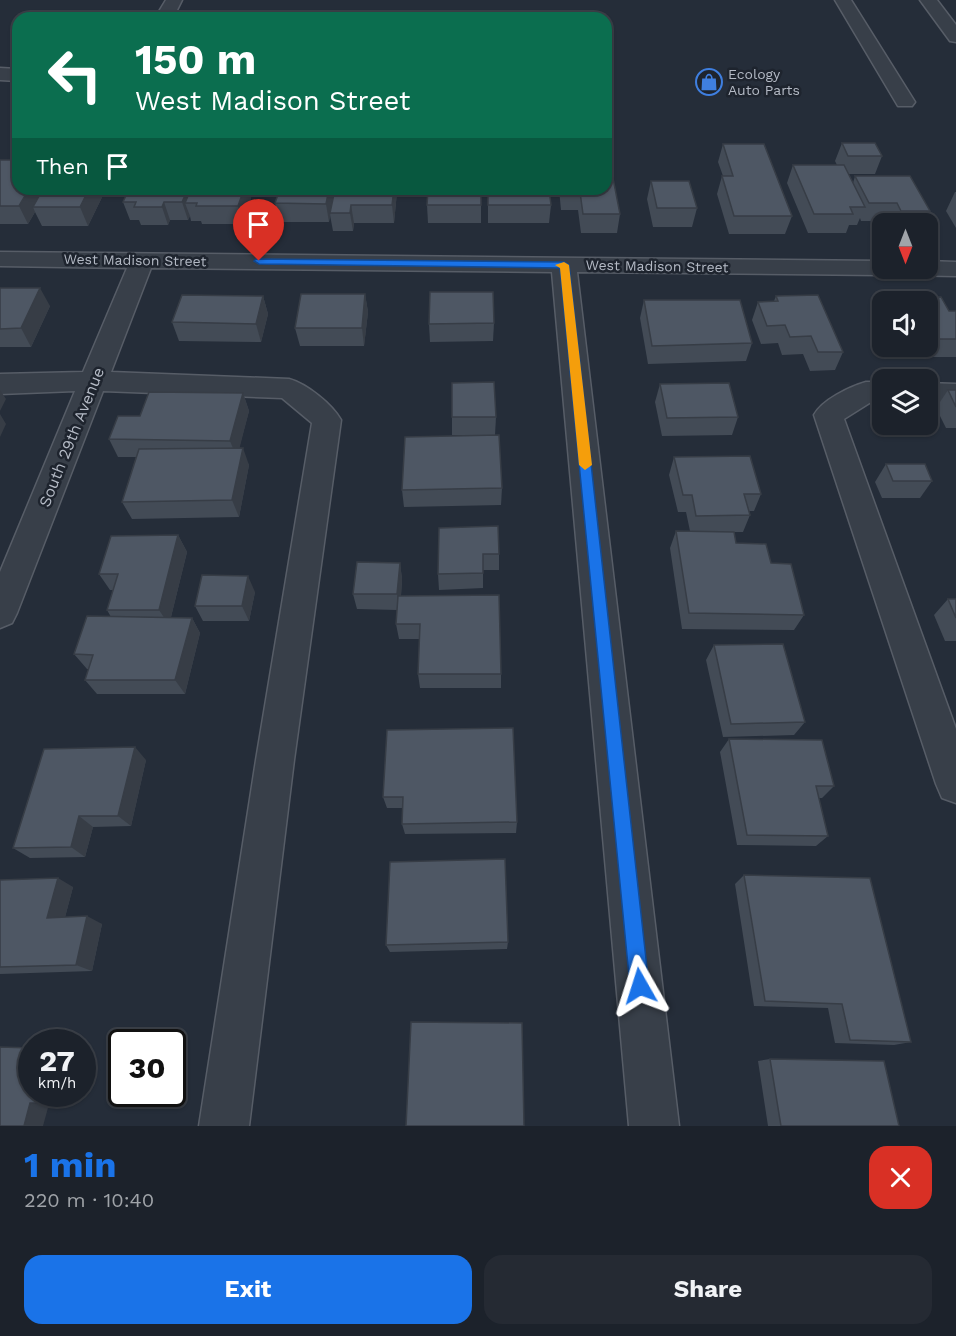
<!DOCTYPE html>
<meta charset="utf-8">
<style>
body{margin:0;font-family:"Work Sans",sans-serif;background:#252a33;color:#f1f3f6;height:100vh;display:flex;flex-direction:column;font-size:22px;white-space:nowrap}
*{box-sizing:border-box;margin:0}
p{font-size:20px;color:#a0a4a9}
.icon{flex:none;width:33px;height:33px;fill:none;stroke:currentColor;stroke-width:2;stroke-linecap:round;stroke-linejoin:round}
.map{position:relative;height:1126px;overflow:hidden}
.side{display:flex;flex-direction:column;background:#1c222b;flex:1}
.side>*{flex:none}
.top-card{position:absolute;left:12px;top:12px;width:600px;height:183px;border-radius:18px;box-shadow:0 2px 4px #0004,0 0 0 2px #3a3f47;background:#0b6e4f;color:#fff;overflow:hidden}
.needle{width:39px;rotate:180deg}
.tools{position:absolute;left:872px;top:213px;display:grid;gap:12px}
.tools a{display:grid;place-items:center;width:66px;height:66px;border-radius:12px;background:#1c222b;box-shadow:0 2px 4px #0004,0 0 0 2px #3a3f47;font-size:30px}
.speed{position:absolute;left:18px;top:1029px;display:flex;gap:12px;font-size:30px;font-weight:700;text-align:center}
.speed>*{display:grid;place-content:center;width:78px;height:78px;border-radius:50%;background:#1c222b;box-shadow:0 2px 4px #0004,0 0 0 2px #3a3f47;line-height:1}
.speed small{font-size:15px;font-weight:400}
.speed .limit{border:3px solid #111;border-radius:9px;background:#fff;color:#111}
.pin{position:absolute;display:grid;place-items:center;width:51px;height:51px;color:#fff;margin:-62px -26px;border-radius:50% 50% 50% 0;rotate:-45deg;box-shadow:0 0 6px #0007}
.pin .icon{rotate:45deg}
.me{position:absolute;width:66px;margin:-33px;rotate:354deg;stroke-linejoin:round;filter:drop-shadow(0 0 4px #0008)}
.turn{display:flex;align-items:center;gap:21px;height:126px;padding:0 24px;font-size:27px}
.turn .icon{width:78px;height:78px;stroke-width:2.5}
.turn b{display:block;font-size:42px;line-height:51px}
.then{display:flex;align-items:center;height:57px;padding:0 24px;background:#0003;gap:12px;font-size:22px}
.round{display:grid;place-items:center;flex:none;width:63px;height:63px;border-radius:18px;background:#252a33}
.headline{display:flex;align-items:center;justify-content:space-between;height:102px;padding:0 24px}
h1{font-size:36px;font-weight:700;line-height:45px;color:#1a73e8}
.action{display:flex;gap:12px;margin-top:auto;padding:12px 24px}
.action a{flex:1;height:69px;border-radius:18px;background:#1a73e8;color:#fff;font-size:24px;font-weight:700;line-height:69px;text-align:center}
.action a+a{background:#252a33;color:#f1f3f6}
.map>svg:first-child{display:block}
</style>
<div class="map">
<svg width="956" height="1126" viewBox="0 0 956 1126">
<rect width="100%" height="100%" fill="#252d39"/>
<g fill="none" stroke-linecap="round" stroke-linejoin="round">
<defs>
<g id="minor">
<polygon points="166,0 182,0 173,18 155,18"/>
<polygon points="835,0 851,0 915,102 912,106 898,106"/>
<polygon points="920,0 937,0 956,25 956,42 950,41"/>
<polygon points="0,68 18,69 18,81 0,80"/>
<path d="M0,252L882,261V268H927V261L956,262V276L903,275L892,271L882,275L577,272L679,1126H629L552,272L151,268L111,372L289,379C307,384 332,404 341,420L294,760L249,1126H199L256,760L312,423L282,398L103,391L17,613L12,623L0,628V572L75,391L0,394V374L83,372L127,268L0,266Z"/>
<path d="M866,382H882V402H871L844,419L956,729V803L942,798L936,784L814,415C822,400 849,387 866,382Z"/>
<polygon points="927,383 956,384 956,404 927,403"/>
</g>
</defs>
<use href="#minor" stroke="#575d67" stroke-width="3"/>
<use href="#minor" fill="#383f49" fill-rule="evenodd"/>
</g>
<g fill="#434b56">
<polygon points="842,143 882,156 875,174 848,174 853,183 855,176 930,211 924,224 890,224 888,221 861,221 860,218 857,225 849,225 846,233 808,233 787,183 793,165 837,165 835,161"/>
<polygon points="723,144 792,216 785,234 729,234 717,194 722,176 723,176 718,162"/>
<polygon points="0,160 18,189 106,189 88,226 42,226 35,212 28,224 0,224"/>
<polygon points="651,181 697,208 692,227 653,227 647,199"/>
<polygon points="126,189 253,189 253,191 243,224 202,224 201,221 191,221 190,216 188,220 170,220 168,225 141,225 139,220 130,220 123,202 127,193"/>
<polygon points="481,189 481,223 428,223 427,205"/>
<polygon points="488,189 551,205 549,223 488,223"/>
<polygon points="559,189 606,189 620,214 617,233 581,233 578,210 561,210"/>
<polygon points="397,192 394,223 354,223 353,231 333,231 330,215 329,222 279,222 275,203"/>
<polygon points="955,192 956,192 956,228 946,211"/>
<polygon points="0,288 50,306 31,347 0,347"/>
<polygon points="365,294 368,312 364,346 300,346 295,328"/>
<polygon points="263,296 268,314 261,342 179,341 172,322"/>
<polygon points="776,296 843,352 835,370 810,371 803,354 782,355 778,343 761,344 752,320 758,302 774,301"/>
<polygon points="941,297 949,311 956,311 956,357 915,357 910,346 927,346 927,302 902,302 904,298"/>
<polygon points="644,300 752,343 746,361 648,364 640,318"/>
<polygon points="494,323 493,341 430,342 429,324"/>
<polygon points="660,384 738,417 732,435 662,436 655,402"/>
<polygon points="948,390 956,390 956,428 946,428 936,408"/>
<polygon points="243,393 249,411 239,448 249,465 239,517 132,519 122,502 136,457 118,457 109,439 140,416"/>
<polygon points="452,417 496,417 495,435 452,435"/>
<polygon points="674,457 761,494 754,511 749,511 750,515 743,532 731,532 736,543 771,563 804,615 794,630 682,629 670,548 676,531 690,531 686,512 678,512 669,475"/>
<polygon points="886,464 932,481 920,498 882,498 875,482"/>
<polygon points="502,488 501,505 404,507 402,490"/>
<polygon points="439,528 499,554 499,570 483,570 483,588 439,590 438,574"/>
<polygon points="178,535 187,552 171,617 192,618 200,633 185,694 97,694 85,680 89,669 87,669 74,654 111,617 107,610 113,590 110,590 99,574"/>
<polygon points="400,563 402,579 401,596 501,674 501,688 420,688 418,674 420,639 399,639 396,624 397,610 357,609 353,594"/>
<polygon points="255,592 249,621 203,621 195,606"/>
<polygon points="948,599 956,599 956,641 945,641 934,615"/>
<polygon points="714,645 805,722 794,735 723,737 706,660"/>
<polygon points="387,730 517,822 516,833 405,834 402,824 403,808 387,808 383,797"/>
<polygon points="729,739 834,786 822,798 819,798 828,836 816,846 737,845 720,752"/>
<polygon points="146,760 131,826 93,827 85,857 30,858 13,848"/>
<polygon points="744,875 911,1042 894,1045 835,1043 828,1008 754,1006 735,884"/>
<polygon points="0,880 73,887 65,917 102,924 92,971 0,974"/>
<polygon points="508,942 507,949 390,952 386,945"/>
<polygon points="770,1059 899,1126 768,1126 758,1061"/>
</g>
<g fill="#373d46">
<polygon points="29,189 48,189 33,207 35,212 28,224 19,206"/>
<polygon points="89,189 106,189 88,226 80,207"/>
<polygon points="188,189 201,189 185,203 190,216 188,220 182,202"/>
<polygon points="244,189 253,189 253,191 243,224 238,206"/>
<polygon points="329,189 335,189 329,222 326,204"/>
<polygon points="394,189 397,189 397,192 394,223 392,205"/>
<polygon points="164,202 170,220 168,225 162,207"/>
<polygon points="351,205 354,223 353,231 350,213"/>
<polygon points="40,288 50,306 31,347 21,328"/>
<polygon points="365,294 368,312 364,346 362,328"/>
<polygon points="263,296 268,314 261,342 256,324"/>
<polygon points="0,390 6,399 0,411"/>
<polygon points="243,393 249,411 237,458 230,441"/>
<polygon points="0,414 6,424 0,437"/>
<polygon points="243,448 249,465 239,517 232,500"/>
<polygon points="178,535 187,552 169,625 159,610"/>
<polygon points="400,563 402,579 400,610 397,594"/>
<polygon points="248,576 255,592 249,621 242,606"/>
<polygon points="192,618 200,633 185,694 175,680"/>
<polygon points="135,747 146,760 131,826 118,816"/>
<polygon points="79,816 93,827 85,857 71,847"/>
<polygon points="58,878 73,887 63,925 47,918"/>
<polygon points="87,916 102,924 92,971 76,965"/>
<polygon points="56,1094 74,1094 71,1104 53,1103"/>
<polygon points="30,1103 49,1104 43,1126 24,1126"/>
</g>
<g fill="#4e5764" stroke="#373d46" stroke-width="1.5">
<polygon points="842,143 875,143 882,156 848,156"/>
<polygon points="723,144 764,144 792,216 734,216 722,176 733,176"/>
<polygon points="0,160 18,160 18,189 29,189 19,206 0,206"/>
<polygon points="793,165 844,165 865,207 850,207 853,214 814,214"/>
<polygon points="606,173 612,173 620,214 583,214 580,192 563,192 562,189 606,189"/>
<polygon points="855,176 910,176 930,211 901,211 897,203 869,203"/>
<polygon points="651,181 689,181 697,208 657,208"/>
<polygon points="43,189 89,189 80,207 33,207"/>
<polygon points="129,189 188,189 182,202 164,202 162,207 134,207 136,202 123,202"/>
<polygon points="191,189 244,189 238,206 196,206 197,203 185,203"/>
<polygon points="280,189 329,189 326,204 275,203"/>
<polygon points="335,189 394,189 392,205 351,205 350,213 330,213"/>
<polygon points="428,189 481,189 481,205 427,205"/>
<polygon points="488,189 549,189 551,205 488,205"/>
<polygon points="0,288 40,288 21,328 0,329"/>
<polygon points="430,292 493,292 494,323 429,324"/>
<polygon points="301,294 365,294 362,328 295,328"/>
<polygon points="182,295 263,296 256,324 172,322"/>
<polygon points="818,295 843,352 818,352 811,336 790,337 785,325 767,326 758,302 778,301 776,296"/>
<polygon points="941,297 949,311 956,311 956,339 927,339 927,302 906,302 904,298"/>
<polygon points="644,300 740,300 752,343 652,346"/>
<polygon points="494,382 496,417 452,417 452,383"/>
<polygon points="729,383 738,417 667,418 660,384"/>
<polygon points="948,390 956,390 956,407"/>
<polygon points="149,392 243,393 230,441 109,439 118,416 140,416"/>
<polygon points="499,435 502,488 402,490 405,437"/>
<polygon points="243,448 232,500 122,502 139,449"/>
<polygon points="750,456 761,494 744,494 750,515 696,516 692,495 683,495 674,457"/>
<polygon points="886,464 925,464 932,481 893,481"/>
<polygon points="498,526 499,554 483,554 483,573 438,574 439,528"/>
<polygon points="676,531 734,532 736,543 766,544 771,563 791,564 804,615 689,613"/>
<polygon points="178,535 159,610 107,610 118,574 99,574 111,536"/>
<polygon points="357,562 400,563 397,594 353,594"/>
<polygon points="202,575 248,576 242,606 195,606"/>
<polygon points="499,595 501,674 418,674 420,624 396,624 398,596"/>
<polygon points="948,599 956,599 956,618"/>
<polygon points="87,616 192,618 175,680 85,680 93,655 74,654"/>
<polygon points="783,644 805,722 731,724 714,645"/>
<polygon points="513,728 517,822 402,824 403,797 383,797 387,730"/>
<polygon points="729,739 822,740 834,786 816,786 828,836 747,835"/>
<polygon points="135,747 118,816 79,816 71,847 13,848 44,749"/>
<polygon points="505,859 508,942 386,945 390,862"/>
<polygon points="744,875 870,878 911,1042 850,1040 842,1004 765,1001"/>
<polygon points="58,878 47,918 87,916 76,965 0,967 0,880"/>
<polygon points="411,1022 522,1023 524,1126 406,1126"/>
<polygon points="0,1047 32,1048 32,1094 56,1094 53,1103 30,1103 24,1126 0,1126"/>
<polygon points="770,1059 884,1061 899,1126 781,1126"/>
</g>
<polygon fill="#1a73e8" stroke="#114b97" stroke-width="1.5" points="256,259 564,262 569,265 649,986 646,993 640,996 633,993 630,986 560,268 259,264 254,261"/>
<polygon fill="#f59e0b" points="564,262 569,265 592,465 585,470 579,465 560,268 555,265"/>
<defs>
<symbol id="shop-ring" viewBox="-11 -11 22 22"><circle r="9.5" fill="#1e242e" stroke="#3f7fe0" stroke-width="1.5"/><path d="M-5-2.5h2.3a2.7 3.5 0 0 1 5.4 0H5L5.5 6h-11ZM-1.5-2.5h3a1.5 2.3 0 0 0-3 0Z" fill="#3f7fe0"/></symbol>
</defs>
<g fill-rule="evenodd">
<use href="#shop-ring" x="694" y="67" width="30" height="30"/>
</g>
<g text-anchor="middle" stroke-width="5" stroke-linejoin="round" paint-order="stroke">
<g font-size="14" fill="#b4bac5" stroke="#1e242e" text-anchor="start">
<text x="728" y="79">Ecology<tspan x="728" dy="16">Auto Parts</tspan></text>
</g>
<g font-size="14" fill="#b4bac5" stroke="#1e242e">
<text transform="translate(135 260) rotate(1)" y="5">West Madison Street</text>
<text transform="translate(657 266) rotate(1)" y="5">West Madison Street</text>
</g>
<g font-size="16" fill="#b4bac5" stroke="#1e242e">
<text transform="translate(71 437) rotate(-68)" y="6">South 29th Avenue</text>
</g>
</g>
</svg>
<div class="tools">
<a><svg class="needle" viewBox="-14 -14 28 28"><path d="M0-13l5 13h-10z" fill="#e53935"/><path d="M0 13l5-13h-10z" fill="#a0a4a9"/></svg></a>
<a><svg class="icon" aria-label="sound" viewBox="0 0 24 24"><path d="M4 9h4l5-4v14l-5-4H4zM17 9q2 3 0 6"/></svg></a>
<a><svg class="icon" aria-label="layers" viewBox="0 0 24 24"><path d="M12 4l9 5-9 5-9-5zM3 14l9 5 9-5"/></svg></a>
</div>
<div class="speed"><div>27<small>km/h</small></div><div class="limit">30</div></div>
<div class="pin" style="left:259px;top:261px;background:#d93025"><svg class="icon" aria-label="arrive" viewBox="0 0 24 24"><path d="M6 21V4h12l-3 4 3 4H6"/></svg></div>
<svg class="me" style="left:640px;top:986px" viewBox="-20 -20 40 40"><path d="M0-17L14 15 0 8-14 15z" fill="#1a73e8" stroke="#fff" stroke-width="4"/></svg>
<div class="top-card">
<div class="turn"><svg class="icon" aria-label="left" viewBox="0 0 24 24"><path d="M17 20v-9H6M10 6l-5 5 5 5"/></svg><div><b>150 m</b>West Madison Street</div></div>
<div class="then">Then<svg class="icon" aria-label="arrive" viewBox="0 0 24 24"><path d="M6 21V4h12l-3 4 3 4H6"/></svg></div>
</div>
</div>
<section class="side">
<div class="headline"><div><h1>1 min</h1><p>220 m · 10:40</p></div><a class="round" style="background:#d93025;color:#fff"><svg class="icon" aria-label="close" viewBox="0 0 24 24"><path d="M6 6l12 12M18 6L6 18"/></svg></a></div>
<div class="action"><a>Exit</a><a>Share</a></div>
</section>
